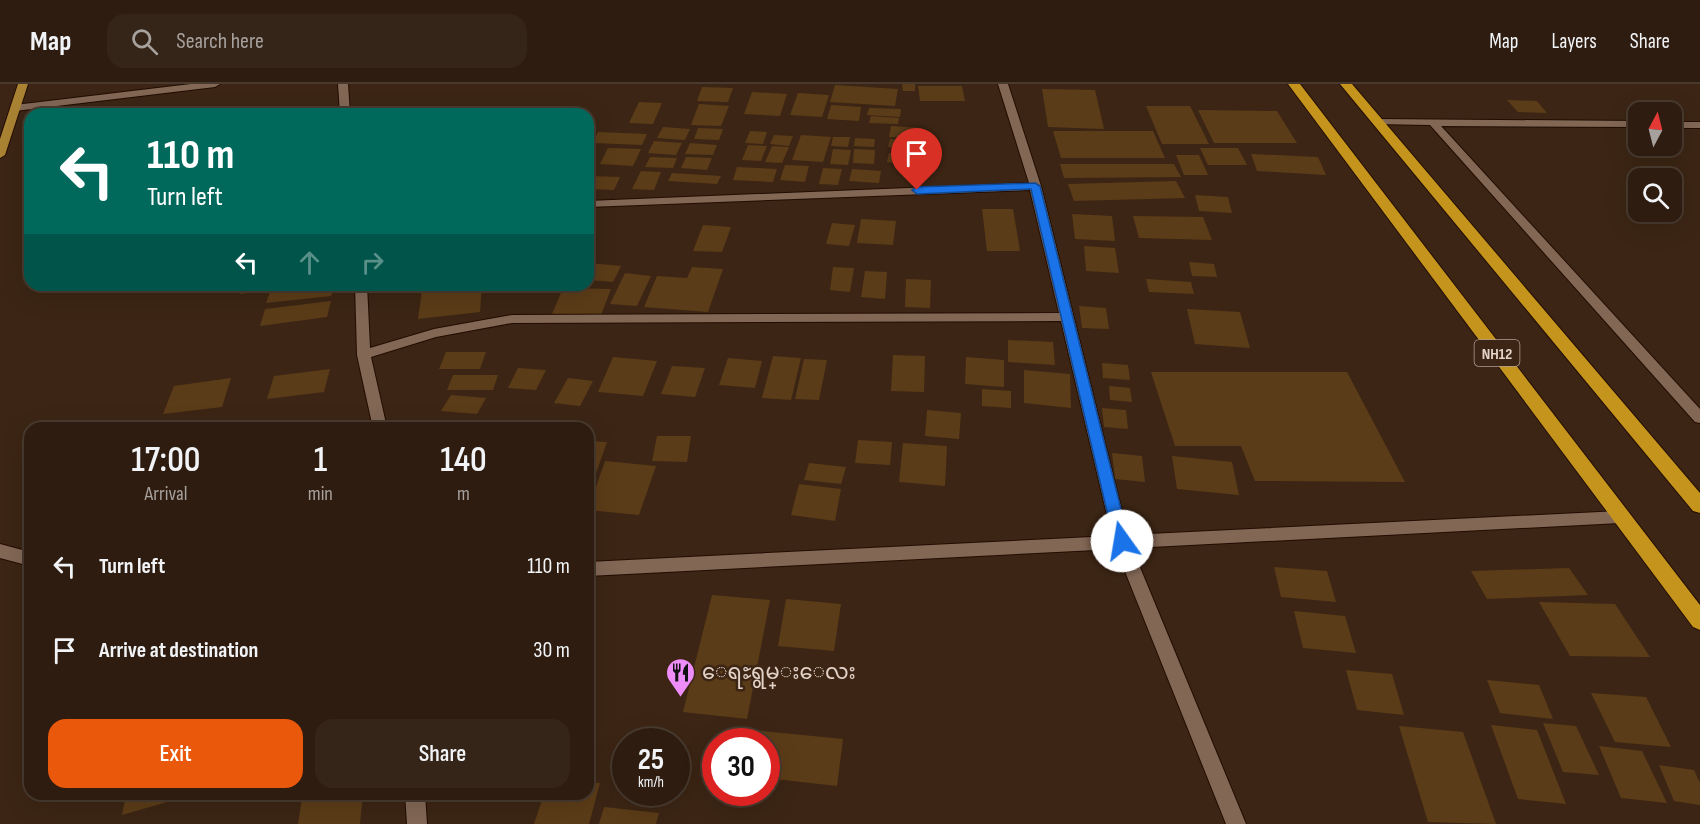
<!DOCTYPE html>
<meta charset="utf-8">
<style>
body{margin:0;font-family:"Sofia Sans Condensed","Noto Sans Myanmar",sans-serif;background:#352518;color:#f1f3f6;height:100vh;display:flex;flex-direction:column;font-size:22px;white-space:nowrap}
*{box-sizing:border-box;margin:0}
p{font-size:20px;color:#a7a19e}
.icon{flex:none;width:33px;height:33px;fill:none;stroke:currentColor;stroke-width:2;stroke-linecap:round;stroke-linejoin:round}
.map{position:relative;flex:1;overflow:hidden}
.panel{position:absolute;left:24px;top:338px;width:570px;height:378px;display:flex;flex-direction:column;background:#2d1c0f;border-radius:18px;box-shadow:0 6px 24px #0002,0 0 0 2px #483a2f}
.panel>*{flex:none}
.top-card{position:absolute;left:24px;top:24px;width:570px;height:183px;border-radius:18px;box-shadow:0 6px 24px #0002,0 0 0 2px #483a2f;background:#00695c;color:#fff;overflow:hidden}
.needle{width:39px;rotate:7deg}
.fabs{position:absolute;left:1628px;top:18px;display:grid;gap:12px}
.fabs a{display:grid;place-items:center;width:54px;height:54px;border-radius:12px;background:#2d1c0f;box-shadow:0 6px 24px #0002,0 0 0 2px #483a2f;font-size:30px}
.speed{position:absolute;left:612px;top:644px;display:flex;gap:12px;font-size:30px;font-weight:700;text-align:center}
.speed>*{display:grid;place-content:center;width:78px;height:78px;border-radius:50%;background:#2d1c0f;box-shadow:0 6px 24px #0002,0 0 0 2px #483a2f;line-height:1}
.speed small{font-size:15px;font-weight:400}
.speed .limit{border:9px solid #d22;background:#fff;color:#111}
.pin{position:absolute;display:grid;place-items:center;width:51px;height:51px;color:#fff;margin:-62px -26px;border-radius:50% 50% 50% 0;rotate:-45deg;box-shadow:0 0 6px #0007}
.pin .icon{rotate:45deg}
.me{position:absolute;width:66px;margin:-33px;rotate:347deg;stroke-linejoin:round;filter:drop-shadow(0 0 4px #0008)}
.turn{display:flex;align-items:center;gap:21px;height:126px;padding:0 24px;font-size:27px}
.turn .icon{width:78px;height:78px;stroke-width:2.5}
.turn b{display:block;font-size:42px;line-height:51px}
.lanes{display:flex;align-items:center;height:57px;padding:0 24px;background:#0003;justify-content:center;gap:30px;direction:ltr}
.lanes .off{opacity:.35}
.eta{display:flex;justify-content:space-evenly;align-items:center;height:102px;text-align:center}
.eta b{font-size:36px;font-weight:600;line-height:42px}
.button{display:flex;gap:12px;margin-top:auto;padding:12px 24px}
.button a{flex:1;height:69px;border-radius:18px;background:#ea580c;color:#fff;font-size:24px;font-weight:600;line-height:69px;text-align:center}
.button a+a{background:#352518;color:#f1f3f6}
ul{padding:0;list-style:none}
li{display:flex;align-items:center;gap:18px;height:84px;padding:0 24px}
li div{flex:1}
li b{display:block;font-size:22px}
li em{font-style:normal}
header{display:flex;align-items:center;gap:36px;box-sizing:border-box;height:84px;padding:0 30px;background:#2d1c0f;border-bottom:2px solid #483a2f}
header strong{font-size:28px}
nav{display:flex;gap:33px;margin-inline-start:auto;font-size:21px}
.search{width:420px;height:54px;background:#352518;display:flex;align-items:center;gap:15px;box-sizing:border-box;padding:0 21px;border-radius:18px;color:#a7a19e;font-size:22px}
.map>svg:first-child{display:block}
</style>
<header>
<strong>Map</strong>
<div class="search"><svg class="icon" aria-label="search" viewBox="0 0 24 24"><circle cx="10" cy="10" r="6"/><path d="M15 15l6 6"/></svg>Search here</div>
<nav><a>Map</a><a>Layers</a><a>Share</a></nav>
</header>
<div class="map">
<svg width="1700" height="740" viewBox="0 0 1700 740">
<rect width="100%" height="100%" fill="#3c2514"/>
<g fill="#5b3c18">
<polygon points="902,0 915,0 915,7 903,7"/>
<polygon points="835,1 898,5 895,22 830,18"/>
<polygon points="918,2 962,2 965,17 920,17"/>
<polygon points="702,3 733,4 728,18 697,17"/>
<polygon points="1042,5 1095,6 1104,45 1048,43"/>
<polygon points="752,8 787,10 780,32 744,30"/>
<polygon points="798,9 829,11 822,33 790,31"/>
<polygon points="1507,16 1537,17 1547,29 1518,28"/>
<polygon points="639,18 662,19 653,40 629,39"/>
<polygon points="699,20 729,22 721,42 691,41"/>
<polygon points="831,21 861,23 859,37 827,35"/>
<polygon points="1146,22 1190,22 1209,60 1162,60"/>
<polygon points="869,24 901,25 900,33 867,31"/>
<polygon points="1198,26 1277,27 1297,59 1214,59"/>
<polygon points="871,32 899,34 898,40 869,39"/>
<polygon points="891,42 922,44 920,55 889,53"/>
<polygon points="663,43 690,45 685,56 657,54"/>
<polygon points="698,44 723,45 719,56 694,55"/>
<polygon points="750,47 767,48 763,60 745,59"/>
<polygon points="1053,47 1153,47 1165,74 1061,74"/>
<polygon points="598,48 647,50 642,61 593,59"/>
<polygon points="774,51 793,52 789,62 770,60"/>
<polygon points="801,51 831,53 823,78 792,76"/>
<polygon points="833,53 850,53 848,63 831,62"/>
<polygon points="855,54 875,55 874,63 854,62"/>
<polygon points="890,55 922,57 921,65 888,63"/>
<polygon points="654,57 682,59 676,71 648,69"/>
<polygon points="690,59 717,61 713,71 685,70"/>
<polygon points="748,61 767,62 761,77 742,76"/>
<polygon points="772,62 789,63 782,79 765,78"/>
<polygon points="608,64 641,65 633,82 600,80"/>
<polygon points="1200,64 1238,64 1247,81 1208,81"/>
<polygon points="833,65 851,66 848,81 830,80"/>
<polygon points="854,65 875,66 874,80 853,79"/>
<polygon points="889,69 921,71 920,81 887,78"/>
<polygon points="1251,70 1318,73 1326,91 1257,87"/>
<polygon points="1176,71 1199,71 1208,91 1184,91"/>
<polygon points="650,73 677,74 673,84 645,83"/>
<polygon points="686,73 712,74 707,86 681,84"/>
<polygon points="1060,80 1174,80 1181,93 1064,94"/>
<polygon points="785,81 809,82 805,98 780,96"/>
<polygon points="737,83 777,85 773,98 733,96"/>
<polygon points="823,84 842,85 838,101 819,100"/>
<polygon points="852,85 881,87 879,99 849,97"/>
<polygon points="641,87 661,88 654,106 632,105"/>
<polygon points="672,89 721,92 717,100 668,97"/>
<polygon points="588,92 620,93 614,106 588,105"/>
<polygon points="1176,97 1185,114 1074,117 1068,100"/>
<polygon points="1195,111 1228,113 1232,129 1199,127"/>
<polygon points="982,125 1013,125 1020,167 987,167"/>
<polygon points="1072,130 1112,132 1115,157 1075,155"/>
<polygon points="1133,132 1203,133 1212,156 1139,154"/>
<polygon points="861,135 896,137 893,161 857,159"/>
<polygon points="832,139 855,141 849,162 826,160"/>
<polygon points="703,141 731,143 722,168 693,167"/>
<polygon points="1084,162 1115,164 1119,189 1086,187"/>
<polygon points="1189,178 1214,180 1217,193 1192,192"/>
<polygon points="588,179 621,182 613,198 588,196"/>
<polygon points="692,183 723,185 708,228 644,223 657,192 687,194"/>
<polygon points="833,183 854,184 850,208 830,206"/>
<polygon points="865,187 887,188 885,215 861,213"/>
<polygon points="625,189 651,192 637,222 610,220"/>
<polygon points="906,195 931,196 930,224 905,223"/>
<polygon points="1146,195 1191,198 1194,210 1149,208"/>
<polygon points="242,201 268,201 267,206 240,210"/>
<polygon points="294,201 335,201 331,212 266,219 272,203"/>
<polygon points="466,201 482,201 480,228 418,235 422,206"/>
<polygon points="563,204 611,205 601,231 552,230"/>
<polygon points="331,217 327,233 260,242 265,225"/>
<polygon points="1079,222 1106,224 1109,245 1082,244"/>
<polygon points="1187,225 1240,228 1250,264 1195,260"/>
<polygon points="1008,256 1053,258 1055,281 1008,278"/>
<polygon points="446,268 486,268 480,285 439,285"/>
<polygon points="893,271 925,272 924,308 891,307"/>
<polygon points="773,272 801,274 791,316 762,314"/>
<polygon points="613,273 657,277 643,312 598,308"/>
<polygon points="966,273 1004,276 1004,303 965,300"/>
<polygon points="728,274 762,277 755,304 719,301"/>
<polygon points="804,275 827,276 819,316 795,315"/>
<polygon points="1102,279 1128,281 1130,296 1103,294"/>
<polygon points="672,282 705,284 695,313 661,310"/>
<polygon points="518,284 546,286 536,306 508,304"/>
<polygon points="330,285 324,308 267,315 274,292"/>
<polygon points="1024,286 1070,290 1071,324 1024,319"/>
<polygon points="1151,288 1347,288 1405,398 1255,397 1241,362 1175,362"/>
<polygon points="453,291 498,291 493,306 447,306"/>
<polygon points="231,294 222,323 163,330 174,302"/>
<polygon points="568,294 593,297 580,322 554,319"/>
<polygon points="1109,302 1130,304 1132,318 1110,316"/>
<polygon points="982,305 1011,307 1011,324 982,322"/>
<polygon points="451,311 486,314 477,330 441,327"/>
<polygon points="1102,324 1126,326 1128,345 1104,343"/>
<polygon points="927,326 961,329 959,355 925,352"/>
<polygon points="657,352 691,352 687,378 652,377"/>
<polygon points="858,356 892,358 890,381 855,379"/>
<polygon points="588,357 607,358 588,412"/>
<polygon points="903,359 947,362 945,402 899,398"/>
<polygon points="1112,369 1142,372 1145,398 1115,395"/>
<polygon points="1172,372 1232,378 1239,411 1177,405"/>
<polygon points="605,377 656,382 639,431 588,426"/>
<polygon points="809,379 846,383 841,400 804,396"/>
<polygon points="799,400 841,405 835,437 791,431"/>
<polygon points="1274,483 1327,487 1336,518 1281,513"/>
<polygon points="1569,484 1588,511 1487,515 1471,487"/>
<polygon points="712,511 770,516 747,635 683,628"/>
<polygon points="786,515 841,520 834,567 778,562"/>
<polygon points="1539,518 1615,520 1650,573 1570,572"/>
<polygon points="1294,527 1345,532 1356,569 1303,564"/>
<polygon points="1346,586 1392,590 1404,631 1357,626"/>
<polygon points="1487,596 1539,601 1553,635 1500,629"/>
<polygon points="1591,609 1646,613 1671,663 1615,658"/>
<polygon points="1543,639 1576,642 1599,691 1563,688"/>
<polygon points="1491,641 1537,646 1566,720 1518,715"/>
<polygon points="1399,642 1463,648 1496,740 1428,738"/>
<polygon points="743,645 843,655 837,702 766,694 766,657 740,657"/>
<polygon points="1599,662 1642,667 1667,719 1621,714"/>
<polygon points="1659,681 1694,686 1700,699 1700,721 1674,717"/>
<polygon points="588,698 600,699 589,740 534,740 544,710 588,710"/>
<polygon points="126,710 182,710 181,714 122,731"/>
<polygon points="320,710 363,710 360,740 298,740 302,714"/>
<polygon points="604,723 659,729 656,740 599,740"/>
</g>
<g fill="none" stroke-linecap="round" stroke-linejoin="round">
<defs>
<g id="minor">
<polygon points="191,0 220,0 215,3 15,27 10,24 15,21"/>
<polygon points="338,0 348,0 350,30 340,30"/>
<polygon points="998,0 1008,0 1041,102 1128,451 1620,427 1626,429 1628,433 1626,437 1620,439 1132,464 1246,740 1226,740 1116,465 588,492 588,478 1112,452 1061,237 512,239 436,253 371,273 387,344 373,344 357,271 355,201 367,201 370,264 434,245 512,231 1059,229 1030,106 588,123 588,117 1029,99"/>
<polygon points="1378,35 1638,37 1638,43 1441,42 1700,325 1700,339 1695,338 1430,41 1374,40 1373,38"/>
<rect x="1671" y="38" width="29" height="6"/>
<polygon points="0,460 30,468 30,482 0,474"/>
<polygon points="405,710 425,710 427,740 407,740"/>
</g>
<polygon id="major" points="18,0 28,0 5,71 0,74 0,55"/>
<g id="highway">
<polygon points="1288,0 1300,0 1700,521 1700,546 1693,543"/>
<polygon points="1340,0 1352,0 1700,409 1700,429 1693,427"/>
</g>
</defs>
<use href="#minor" stroke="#220d01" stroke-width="2"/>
<use href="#major" stroke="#220d01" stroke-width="2"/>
<use href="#highway" stroke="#220d01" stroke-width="2"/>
<use href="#minor" fill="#826755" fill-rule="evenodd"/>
<use href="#major" fill="#aa8233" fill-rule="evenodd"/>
<use href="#highway" fill="#c5941c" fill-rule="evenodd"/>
</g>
<polygon fill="#1a73e8" stroke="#114b97" stroke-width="1.5" points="1035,99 1040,102 1129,457 1127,462 1116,462 1114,457 1031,105 917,110 912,106 917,103"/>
<defs>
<symbol id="restaurant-pin" viewBox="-11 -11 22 30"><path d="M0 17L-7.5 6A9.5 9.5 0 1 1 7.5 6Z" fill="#ee8cf8" stroke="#3c2514"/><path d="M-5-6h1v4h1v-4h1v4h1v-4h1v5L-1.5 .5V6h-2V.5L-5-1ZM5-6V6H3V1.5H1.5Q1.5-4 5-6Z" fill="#111"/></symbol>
</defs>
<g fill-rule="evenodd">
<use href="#restaurant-pin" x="664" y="572" width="33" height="45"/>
</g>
<g text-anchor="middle" stroke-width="5" stroke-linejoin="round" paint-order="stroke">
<rect fill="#3c2514" stroke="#b19f93" stroke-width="1.5" x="1474.5" y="256" width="45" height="26" rx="4.5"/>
<g font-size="16" font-weight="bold" fill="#e3d3c9">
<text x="1497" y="275">NH12</text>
</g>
<g font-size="21" fill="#e3d3c9" stroke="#3c2514" text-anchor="start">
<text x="702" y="595">ေရႊရွမ္းေလး</text>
</g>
</g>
</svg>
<div class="fabs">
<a><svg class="needle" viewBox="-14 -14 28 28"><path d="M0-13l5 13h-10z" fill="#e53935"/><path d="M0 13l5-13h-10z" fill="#a7a19e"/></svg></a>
<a><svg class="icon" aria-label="search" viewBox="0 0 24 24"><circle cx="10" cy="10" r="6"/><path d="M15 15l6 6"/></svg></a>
</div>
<div class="speed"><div>25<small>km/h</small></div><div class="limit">30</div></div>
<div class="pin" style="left:917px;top:106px;background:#d93025"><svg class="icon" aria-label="arrive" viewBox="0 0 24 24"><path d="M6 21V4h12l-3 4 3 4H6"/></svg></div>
<svg class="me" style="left:1122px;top:457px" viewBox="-20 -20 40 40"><circle r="19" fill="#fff"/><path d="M0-13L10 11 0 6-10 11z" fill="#1a73e8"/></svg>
<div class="top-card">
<div class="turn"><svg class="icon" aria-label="left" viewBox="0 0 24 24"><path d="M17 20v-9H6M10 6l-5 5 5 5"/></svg><div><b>110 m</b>Turn left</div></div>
<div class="lanes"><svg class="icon" aria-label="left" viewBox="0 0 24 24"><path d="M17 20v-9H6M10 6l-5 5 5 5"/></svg><svg class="icon off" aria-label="ahead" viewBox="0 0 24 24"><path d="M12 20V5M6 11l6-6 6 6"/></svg><svg class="icon off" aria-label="right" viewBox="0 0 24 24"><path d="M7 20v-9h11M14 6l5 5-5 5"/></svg></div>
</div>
<section class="panel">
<div class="eta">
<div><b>17:00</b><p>Arrival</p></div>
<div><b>1</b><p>min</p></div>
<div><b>140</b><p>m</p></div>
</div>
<ul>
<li><svg class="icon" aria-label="left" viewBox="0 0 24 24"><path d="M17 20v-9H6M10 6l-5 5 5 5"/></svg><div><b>Turn left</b></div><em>110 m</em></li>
<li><svg class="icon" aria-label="arrive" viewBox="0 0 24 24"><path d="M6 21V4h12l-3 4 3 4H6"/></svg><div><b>Arrive at destination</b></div><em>30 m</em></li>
</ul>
<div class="button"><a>Exit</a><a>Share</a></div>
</section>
</div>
